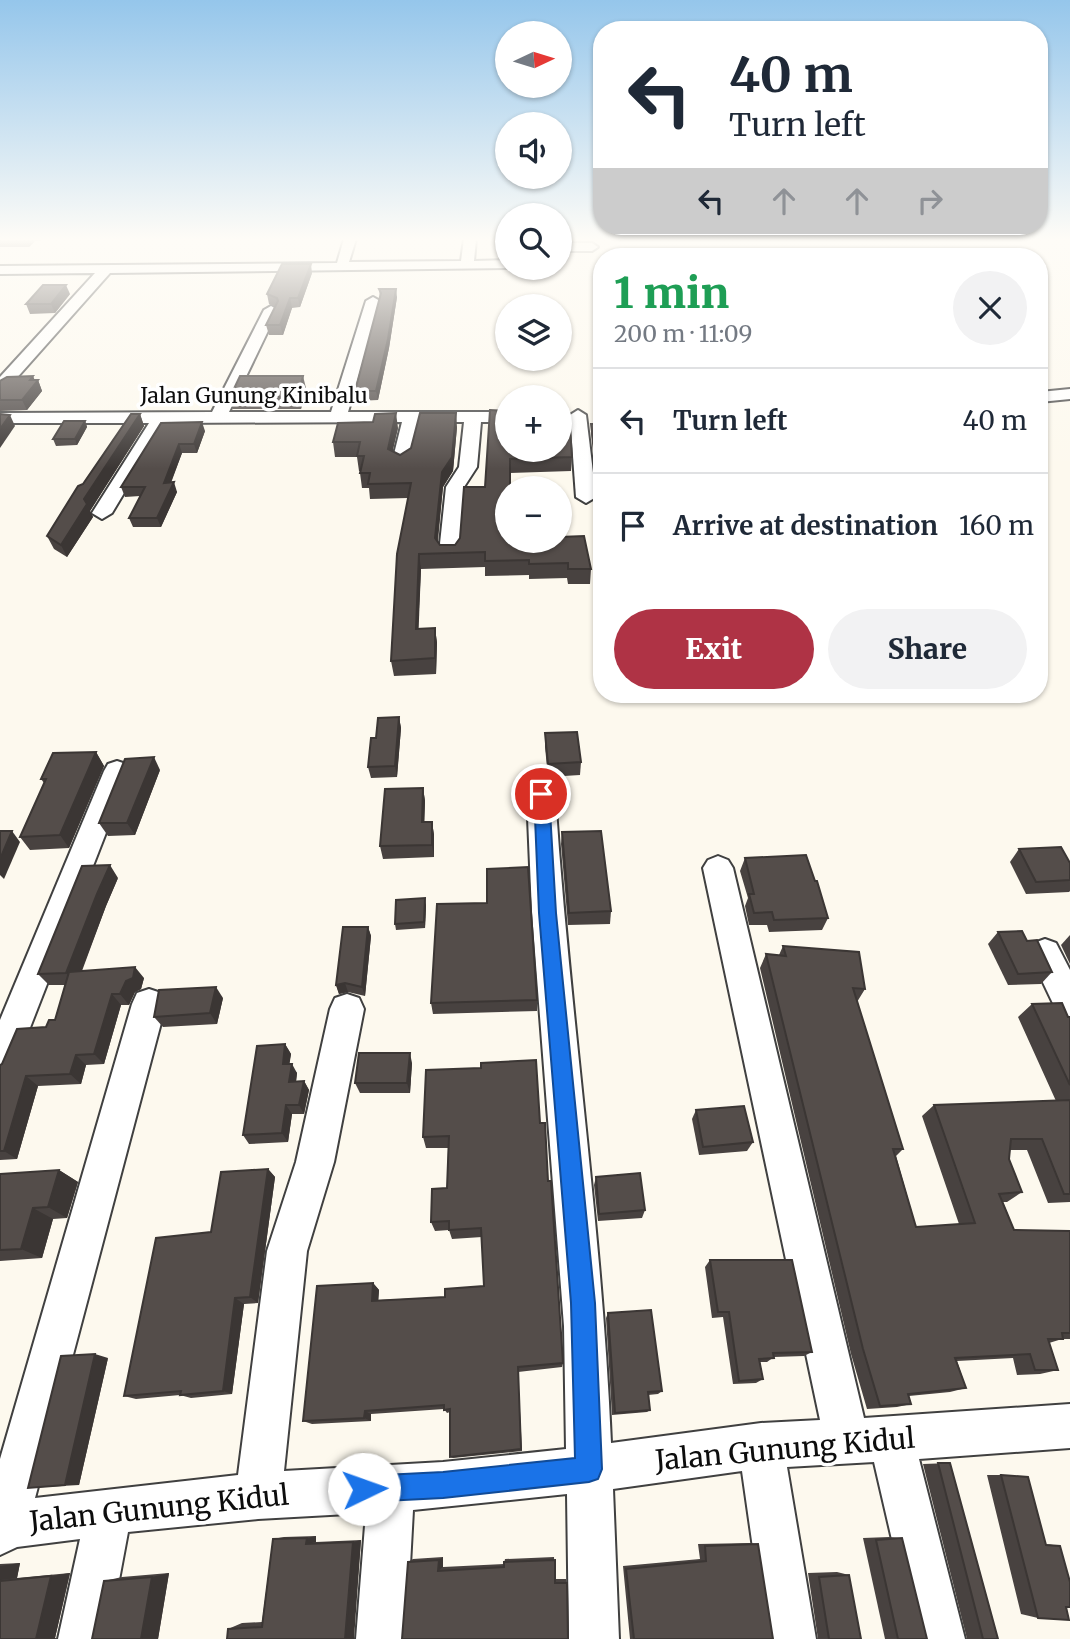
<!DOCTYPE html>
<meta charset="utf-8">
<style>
body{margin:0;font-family:Merriweather,serif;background:#f2f2f3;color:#1f2937;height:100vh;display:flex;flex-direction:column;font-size:26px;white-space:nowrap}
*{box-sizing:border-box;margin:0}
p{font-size:23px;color:#747a83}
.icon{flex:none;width:38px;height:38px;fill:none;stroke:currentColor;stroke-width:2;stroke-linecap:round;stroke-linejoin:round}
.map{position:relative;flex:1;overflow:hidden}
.sheet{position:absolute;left:593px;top:248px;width:455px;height:455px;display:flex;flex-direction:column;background:#fff;border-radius:28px;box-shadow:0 2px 5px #0004}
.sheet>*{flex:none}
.guide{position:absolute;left:593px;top:21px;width:455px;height:214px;border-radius:28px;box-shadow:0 2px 5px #0004;background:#fff;color:#1f2937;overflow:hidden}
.needle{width:46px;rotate:86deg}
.fabs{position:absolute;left:495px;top:21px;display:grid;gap:14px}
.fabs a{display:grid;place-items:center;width:77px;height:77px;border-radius:50%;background:#fff;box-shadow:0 2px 5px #0004;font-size:35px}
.pin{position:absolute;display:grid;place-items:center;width:60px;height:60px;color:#fff;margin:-30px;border:4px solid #fff;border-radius:50%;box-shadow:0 2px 7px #0007}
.me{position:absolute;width:77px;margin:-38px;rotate:87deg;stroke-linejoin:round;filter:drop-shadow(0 0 5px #0008)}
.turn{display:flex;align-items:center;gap:24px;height:147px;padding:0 21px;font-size:32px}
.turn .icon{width:91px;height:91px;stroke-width:2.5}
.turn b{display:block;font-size:49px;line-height:60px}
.lanes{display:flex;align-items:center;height:66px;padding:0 21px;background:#0003;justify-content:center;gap:35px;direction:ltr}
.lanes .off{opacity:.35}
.round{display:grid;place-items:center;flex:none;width:74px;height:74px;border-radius:37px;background:#f2f2f3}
.head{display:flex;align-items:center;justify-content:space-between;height:119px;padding:0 21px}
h1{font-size:42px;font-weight:800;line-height:52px;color:#1e9e55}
.button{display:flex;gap:14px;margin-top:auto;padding:14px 21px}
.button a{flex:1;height:80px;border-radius:42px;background:#af3345;color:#fff;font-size:28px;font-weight:800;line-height:80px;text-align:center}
.button a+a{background:#f2f2f3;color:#1f2937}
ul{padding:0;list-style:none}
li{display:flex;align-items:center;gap:21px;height:105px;padding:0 21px;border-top:2px solid #e0e1e3}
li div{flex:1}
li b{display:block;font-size:26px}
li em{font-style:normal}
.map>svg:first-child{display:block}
</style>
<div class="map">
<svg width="1070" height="1639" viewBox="0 0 1070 1639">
<rect width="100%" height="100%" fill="#fdf9ee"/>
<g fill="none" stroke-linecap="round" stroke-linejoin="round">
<defs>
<g id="street">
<polygon points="344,239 356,239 349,262 461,261 464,239 476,239 474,261 508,260 508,268 110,273 6,390 0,392 0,377 95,273 0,274 0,266 337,263"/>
<polygon points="560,243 592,243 598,247 592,251 560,251"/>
<polygon points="373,297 380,301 348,412 508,412 508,422 481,422 477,467 464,487 459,553 456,557 442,557 439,553 446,487 459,467 464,422 420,422 410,462 401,467 392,462 402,422 166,423 112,513 102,519 92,513 149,423 0,423 0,413 212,412 264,310 271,306 278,310 229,412 331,412 366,301"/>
<polygon points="1070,389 1070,399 1040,402 1040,392"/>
<polygon points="578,410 586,415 596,497 586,503 576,497 570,415"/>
<polygon points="117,761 126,764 130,771 17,1061 12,1073 0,1078 0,1020 104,771 108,764"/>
<path d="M541,784L551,787L555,794C569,1011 602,1226 611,1443L761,1423L820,1420L703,868L708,860L718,856L728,860L733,868L864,1418L1070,1404V1448L919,1459L965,1639H915L874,1462L787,1467L816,1639H766L742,1471L613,1489L619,1639H569L567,1494L413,1510L406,1639H356L366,1513L258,1519L128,1532L108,1639H58L80,1539L17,1547L0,1555V1459L132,1004L137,993L149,989L161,993L166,1004L35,1498L238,1475L267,1251L296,1162L330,1009L335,998L347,994L359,998L364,1009L334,1162L307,1251L284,1471L443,1462L566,1449L564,1326L532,913L527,794L531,787Z"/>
<polygon points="1045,939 1056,943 1070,970 1070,1018 1058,1014 1029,953 1034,943"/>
</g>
</defs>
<use href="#street" stroke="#404040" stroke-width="4"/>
<use href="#street" fill="#fff" fill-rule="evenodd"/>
</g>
<g fill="#484240">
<polygon points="0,239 41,239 40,241 35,241 29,247 0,247"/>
<polygon points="312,273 300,307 292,308 283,335 269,335 266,325 276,307 269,304 267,294"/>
<polygon points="379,289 397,297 389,348 378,400 357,401 355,391 380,298"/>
<polygon points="70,294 55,313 30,314 26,304"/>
<polygon points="33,376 34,380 38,380 42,391 27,410 0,411 0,381"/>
<polygon points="306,388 301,409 233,409 230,397"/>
<polygon points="490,410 572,457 571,471 510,473 508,541 591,569 590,584 568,584 567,578 529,579 529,575 485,576 485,567 421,569 418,629 435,628 437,643 436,674 394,676 391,661 408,498 370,499 369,488 362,488 360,473 361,471 359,471 357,457 335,457 333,442 398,428 392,451 400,455 457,427 453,471 443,487 438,541 440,545 455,545 460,538 485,487"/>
<polygon points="140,414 144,426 90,511 93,517 67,557 54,549 47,536 83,484"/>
<polygon points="85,421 87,427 77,445 56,446 53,439"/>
<polygon points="161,423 205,431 197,453 182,453 171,483 177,492 161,527 133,527 129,518 140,496 125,497 121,487"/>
<polygon points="591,424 602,424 602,456 600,456 601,460 600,470 595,470 591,434"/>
<polygon points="399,717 401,728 397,777 371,778 368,767"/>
<polygon points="545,733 581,762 580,775 548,777 545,747"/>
<polygon points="96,752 104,766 69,848 30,850 20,837 44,783 41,779"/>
<polygon points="160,770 135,835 108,836 99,823"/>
<polygon points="423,788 425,801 424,822 432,822 434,835 434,857 383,859 380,846"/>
<polygon points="562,832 611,911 610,924 568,925 561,844"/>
<polygon points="1019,849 1070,863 1070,891 1069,892 1026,894 1010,862"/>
<polygon points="745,858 815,881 828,918 822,930 769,932 767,925 749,925 745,906 748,898 740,871"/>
<polygon points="118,878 106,906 82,971 144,978 141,989 135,992 129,1005 121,1005 104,1064 86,1065 81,1084 38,1086 17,1159 0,1160 0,1065 55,1020 66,985 49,985 38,974"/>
<polygon points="426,905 425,928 396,930 395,924"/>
<polygon points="368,927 371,936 365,996 348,992 339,994 336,985"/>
<polygon points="998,932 1027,941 1052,972 1041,984 1008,985 988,944"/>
<polygon points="1070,935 1070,964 1061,945"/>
<polygon points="783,946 865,989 857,1002 903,1149 896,1156 916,1227 959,1224 922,1116 934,1105 1056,1101 1018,1017 1032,1004 1070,1017 1070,1202 1048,1203 1027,1150 1010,1150 1009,1159 1022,1192 1007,1202 1003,1202 1014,1230 1070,1231 1070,1339 1062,1339 1049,1343 1058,1370 1040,1374 1017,1375 1013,1358 957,1361 966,1388 950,1392 909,1396 911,1404 897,1407 867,1409 851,1354 760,968 766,954 779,955"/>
<polygon points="223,998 217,1024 163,1027 154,1017"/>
<polygon points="537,1000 537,1011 433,1014 431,1003"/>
<polygon points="285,1044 291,1054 289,1064 297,1073 296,1081 304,1081 309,1090 304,1114 292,1114 288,1142 249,1144 243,1135"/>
<polygon points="412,1063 410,1093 360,1093 355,1083"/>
<polygon points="696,1110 753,1142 747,1151 699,1155 692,1119"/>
<polygon points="540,1123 548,1181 563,1363 562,1367 518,1372 522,1451 453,1458 450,1457 450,1412 447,1413 444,1409 371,1414 371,1421 312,1424 303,1421 373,1283 379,1290 378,1300 445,1297 484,1286 482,1237 452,1239 449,1230 435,1231 431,1222 447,1188 448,1148 426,1148 423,1137"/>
<polygon points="268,1169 275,1177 258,1303 244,1304 232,1394 191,1398 180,1395 136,1399 124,1396 211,1232"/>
<polygon points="59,1170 78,1182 67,1218 53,1219 42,1258 0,1261 0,1174"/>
<polygon points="596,1177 645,1210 642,1218 598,1221 594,1185"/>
<polygon points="710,1260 812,1352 804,1356 774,1357 767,1362 760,1362 763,1379 756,1383 733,1384 723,1317 712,1318 705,1267"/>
<polygon points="608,1313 662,1391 658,1394 648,1395 650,1410 647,1412 612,1415 606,1318"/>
<polygon points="108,1358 79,1485 28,1488"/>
<polygon points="950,1463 998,1639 967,1639 923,1464"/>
<polygon points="987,1475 1001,1475 1046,1544 1060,1546 1066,1607 1038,1618 1021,1614"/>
<polygon points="316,1536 316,1542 361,1540 353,1639 228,1629 242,1623 262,1622 273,1539 284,1537"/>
<polygon points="889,1537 902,1538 927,1639 885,1639 863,1538"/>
<polygon points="750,1543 758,1544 773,1639 630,1639 623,1566 700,1559 698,1544"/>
<polygon points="443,1557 443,1567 504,1564 505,1559 554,1557 555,1579 566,1579 567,1583 568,1639 408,1562 413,1559"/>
<polygon points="20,1563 17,1578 70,1573 55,1638 57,1639 0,1639 0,1564"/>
<polygon points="837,1572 849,1575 861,1639 818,1639 808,1573"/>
<polygon points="169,1573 158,1639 92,1639 104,1581 122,1577"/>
</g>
<g fill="#3b3634">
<polygon points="26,239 35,239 35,241 29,247"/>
<polygon points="311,264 312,273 300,307 298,298"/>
<polygon points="66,285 70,294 55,313 51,304"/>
<polygon points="396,289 397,297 389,348 378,400 376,391"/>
<polygon points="290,298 292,308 283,335 280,325"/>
<polygon points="33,376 36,383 38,380 42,391 27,410 22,400 30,380"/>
<polygon points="303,376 306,388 301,409 298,397"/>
<polygon points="396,413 398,428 390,463 388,449"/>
<polygon points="456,413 457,427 453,471 443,487 436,553 435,538 442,472"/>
<polygon points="140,414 144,426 90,511 93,517 67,557 61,545 84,499"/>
<polygon points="10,415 15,426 0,448 0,429"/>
<polygon points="85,421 87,427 77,445 75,439"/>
<polygon points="202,422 205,431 197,453 194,444"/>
<polygon points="179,444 182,453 167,492 164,483"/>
<polygon points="174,482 177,492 161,527 157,518"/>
<polygon points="419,554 421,569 418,644 416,629"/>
<polygon points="435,628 437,643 436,674 435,658"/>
<polygon points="399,717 401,728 397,777 395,766"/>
<polygon points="96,752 104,766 69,848 60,835"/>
<polygon points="154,757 160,770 135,835 127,823"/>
<polygon points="423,788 425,801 424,835 422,822"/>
<polygon points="432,822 434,835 434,857 432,845"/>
<polygon points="12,831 20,842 4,879 0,875 0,859"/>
<polygon points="110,865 118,878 106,906 76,985 66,973 97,894"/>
<polygon points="425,898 426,905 425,928 424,922"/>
<polygon points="368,927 371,936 365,996 362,987"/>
<polygon points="135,967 144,978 141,989 135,992 129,1005 120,994 126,981"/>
<polygon points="345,983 348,992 339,994 336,985"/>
<polygon points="216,987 223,998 217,1024 210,1013"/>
<polygon points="112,994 121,1005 104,1064 94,1054"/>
<polygon points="285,1044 291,1054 288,1074 283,1064"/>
<polygon points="410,1053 412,1063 410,1093 407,1083"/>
<polygon points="76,1055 86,1065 81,1084 70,1074"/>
<polygon points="292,1064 297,1073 295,1091 289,1082"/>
<polygon points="26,1076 38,1086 17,1159 4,1151"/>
<polygon points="304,1081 309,1090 304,1114 299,1105"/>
<polygon points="286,1105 292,1114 288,1142 282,1133"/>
<polygon points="268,1169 275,1177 258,1303 250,1297"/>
<polygon points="59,1170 78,1182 67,1218 48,1207"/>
<polygon points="33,1208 53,1219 42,1258 21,1249"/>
<polygon points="373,1283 379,1290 378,1307 372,1301"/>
<polygon points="235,1298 244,1304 232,1394 223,1391"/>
<polygon points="95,1354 108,1358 79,1485 65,1485"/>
<polygon points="365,1411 371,1414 371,1421 364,1418"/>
<polygon points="316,1536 316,1542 306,1544 307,1538"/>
<polygon points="361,1540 354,1639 345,1639 353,1542"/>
<polygon points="443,1557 443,1567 438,1571 439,1560"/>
<polygon points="20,1563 17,1578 0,1580 0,1566"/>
<polygon points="70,1573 55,1638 57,1639 36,1639 51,1576"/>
<polygon points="169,1573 158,1639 141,1639 152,1577"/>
</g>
<g fill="#544d4a" stroke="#3b3634" stroke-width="2">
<polygon points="282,264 311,264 298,298 290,298 280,325 266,325 278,301 277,298 267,294"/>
<polygon points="43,285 66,285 51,304 26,304"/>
<polygon points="379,289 396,289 388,339 376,391 355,391 381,293"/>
<polygon points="33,376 30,380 38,380 22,400 0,400 0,381 7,377"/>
<polygon points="240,376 303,376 298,397 230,397"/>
<polygon points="490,410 508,411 508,450 560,450 560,413 569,413 572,457 510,459 510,488 508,488 508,541 560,541 560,537 584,536 591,569 568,569 568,563 529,564 529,560 485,561 485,552 419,554 416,629 435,628 435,658 391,661 397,554 411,483 368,484 370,473 360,473 364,456 357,456 360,442 333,442 338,423 373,422 375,414 396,413 388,449 400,455 411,448 420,413 456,413 452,457 442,472 435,538 440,545 455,545 460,538 464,487 485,487"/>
<polygon points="0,414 10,415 0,429"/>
<polygon points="131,414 140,414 84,499 87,504 61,545 47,536 78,486 83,484"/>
<polygon points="64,421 85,421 75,439 53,439"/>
<polygon points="202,422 194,444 179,444 164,483 174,482 157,518 129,518 145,487 121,487 161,423"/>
<polygon points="591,424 602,424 602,446 597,447 601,460 596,460"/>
<polygon points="399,717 395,766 368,767 371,738 376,738 378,718"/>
<polygon points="577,732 581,762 548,764 545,733"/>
<polygon points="96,752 60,835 20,837 46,779 41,779 53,753"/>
<polygon points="154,757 127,823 99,823 125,759"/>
<polygon points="423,788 422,822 432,822 432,845 380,846 385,789"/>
<polygon points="0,831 12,831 0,859"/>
<polygon points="601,831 611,911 569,913 562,832"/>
<polygon points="1061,847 1070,863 1070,880 1036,882 1019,849"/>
<polygon points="806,855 815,881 817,881 828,918 774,920 772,912 754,913 749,894 754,894 745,858"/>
<polygon points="110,865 97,894 66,973 38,974 82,866"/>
<polygon points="528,867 537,1000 431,1003 437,904 487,903 487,869"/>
<polygon points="425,898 424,922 395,924 396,900"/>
<polygon points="343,927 368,927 362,987 345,983 336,985"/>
<polygon points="1022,931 1027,941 1037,940 1052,972 1018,974 998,932"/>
<polygon points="783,946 859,952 865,989 853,988 903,1149 893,1149 916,1227 975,1223 934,1105 1070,1100 1070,1194 1064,1194 1042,1139 1011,1139 1009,1159 1022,1192 999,1194 1014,1230 1070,1231 1070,1333 1062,1333 1063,1339 1048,1339 1058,1370 1035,1370 1030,1354 955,1358 966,1388 908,1394 911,1404 880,1406 863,1349 766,954 786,956"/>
<polygon points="135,967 133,978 126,981 120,994 112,994 94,1054 76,1055 70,1074 26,1076 4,1151 0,1151 0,1065 2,1064 17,1029 46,1027 49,1020 55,1020 69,972"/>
<polygon points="216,987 210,1013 154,1017 159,990"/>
<polygon points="1062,1003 1068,1017 1070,1017 1070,1085 1032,1004"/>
<polygon points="285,1044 283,1064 292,1064 289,1082 304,1081 299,1105 286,1105 282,1133 243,1135 257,1046"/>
<polygon points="359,1053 410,1053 407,1083 355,1083"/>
<polygon points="536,1060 540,1123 545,1123 548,1181 551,1181 563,1363 518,1367 521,1449 450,1457 450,1409 444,1410 444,1405 365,1411 364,1418 303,1421 317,1286 373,1283 372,1301 445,1297 445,1289 484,1286 481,1228 449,1230 449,1221 431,1222 432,1189 447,1188 449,1136 423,1137 426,1070 481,1068 481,1063"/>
<polygon points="744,1106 753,1142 703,1147 696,1110"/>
<polygon points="268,1169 250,1297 235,1298 223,1391 180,1395 181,1391 124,1396 156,1238 211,1232 221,1172"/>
<polygon points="59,1170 48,1207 33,1208 21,1249 0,1250 0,1174"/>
<polygon points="640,1173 645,1210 599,1214 596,1177"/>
<polygon points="710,1260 792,1260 812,1352 773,1353 774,1358 759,1359 763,1379 739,1381 729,1312 718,1312"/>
<polygon points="651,1310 662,1391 648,1392 650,1410 615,1413 608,1313"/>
<polygon points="95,1354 65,1485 28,1488 61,1356"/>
<polygon points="938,1463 950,1463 998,1639 983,1639"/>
<polygon points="1001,1475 1028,1477 1046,1545 1060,1546 1070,1582 1070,1607 1066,1607 1069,1620 1038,1618"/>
<polygon points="307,1538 306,1544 353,1542 345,1639 227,1639 228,1629 262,1627 273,1539"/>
<polygon points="902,1538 927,1639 898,1639 876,1540"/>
<polygon points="758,1544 773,1639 634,1639 626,1569 706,1561 705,1546"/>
<polygon points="439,1560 438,1571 504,1567 504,1562 555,1560 555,1583 567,1583 568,1639 402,1639 408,1562"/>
<polygon points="849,1575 861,1639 829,1639 819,1577"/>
<polygon points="51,1576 36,1639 0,1639 0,1581"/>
<polygon points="152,1577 141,1639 92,1639 104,1581"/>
</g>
<linearGradient id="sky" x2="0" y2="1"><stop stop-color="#95c6eb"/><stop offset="0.51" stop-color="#fefcf7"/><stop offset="1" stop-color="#fefcf7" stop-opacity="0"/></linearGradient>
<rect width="1070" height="469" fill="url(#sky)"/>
<polygon fill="#1a73e8" stroke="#114b97" stroke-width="2" points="541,788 549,794 556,913 595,1303 602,1469 598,1479 589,1482 443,1498 364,1502 355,1498 351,1489 355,1480 364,1476 443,1472 575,1458 571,1303 539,913 534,794"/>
<g text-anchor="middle" stroke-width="7" stroke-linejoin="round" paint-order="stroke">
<g font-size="21" fill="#0d0d0d" stroke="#fff">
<text x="254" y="403">Jalan Gunung Kinibalu</text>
</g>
<g font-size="28" fill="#0d0d0d" stroke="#fff">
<text transform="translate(785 1449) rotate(-5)" y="10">Jalan Gunung Kidul</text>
<text transform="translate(159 1508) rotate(-6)" y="10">Jalan Gunung Kidul</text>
</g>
</g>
</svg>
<div class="fabs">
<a><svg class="needle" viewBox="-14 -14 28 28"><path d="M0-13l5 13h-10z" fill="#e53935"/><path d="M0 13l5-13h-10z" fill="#747a83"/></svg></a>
<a><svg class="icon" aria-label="sound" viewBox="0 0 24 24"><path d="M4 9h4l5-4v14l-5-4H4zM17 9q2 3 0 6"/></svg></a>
<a><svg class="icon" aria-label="search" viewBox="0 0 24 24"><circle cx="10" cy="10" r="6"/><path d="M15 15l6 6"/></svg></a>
<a><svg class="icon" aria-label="layers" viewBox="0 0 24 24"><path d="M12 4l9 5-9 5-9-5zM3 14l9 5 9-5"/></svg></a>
<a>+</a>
<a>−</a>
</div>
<div class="pin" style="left:541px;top:794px;background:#d93025"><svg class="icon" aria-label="arrive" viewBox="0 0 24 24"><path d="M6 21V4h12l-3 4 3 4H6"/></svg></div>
<svg class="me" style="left:364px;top:1489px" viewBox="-20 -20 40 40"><circle r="19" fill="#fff"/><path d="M0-13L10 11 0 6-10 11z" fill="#1a73e8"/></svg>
<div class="guide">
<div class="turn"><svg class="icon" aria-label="left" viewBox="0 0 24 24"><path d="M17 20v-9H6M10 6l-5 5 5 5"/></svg><div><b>40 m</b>Turn left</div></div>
<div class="lanes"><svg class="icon" aria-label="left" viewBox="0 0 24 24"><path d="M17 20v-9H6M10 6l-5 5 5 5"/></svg><svg class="icon off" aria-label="ahead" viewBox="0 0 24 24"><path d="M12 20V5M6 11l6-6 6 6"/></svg><svg class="icon off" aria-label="ahead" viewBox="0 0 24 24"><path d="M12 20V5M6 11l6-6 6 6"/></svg><svg class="icon off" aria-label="right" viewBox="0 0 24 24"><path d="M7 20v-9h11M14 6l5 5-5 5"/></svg></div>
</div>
<section class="sheet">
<div class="head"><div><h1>1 min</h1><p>200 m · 11:09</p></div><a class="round"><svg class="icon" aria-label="close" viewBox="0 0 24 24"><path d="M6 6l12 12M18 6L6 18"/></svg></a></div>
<ul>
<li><svg class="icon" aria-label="left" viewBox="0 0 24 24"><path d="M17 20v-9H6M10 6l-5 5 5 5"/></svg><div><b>Turn left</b></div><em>40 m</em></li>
<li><svg class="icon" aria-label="arrive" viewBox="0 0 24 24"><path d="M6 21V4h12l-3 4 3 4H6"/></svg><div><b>Arrive at destination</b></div><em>160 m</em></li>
</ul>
<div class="button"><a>Exit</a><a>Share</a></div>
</section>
</div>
